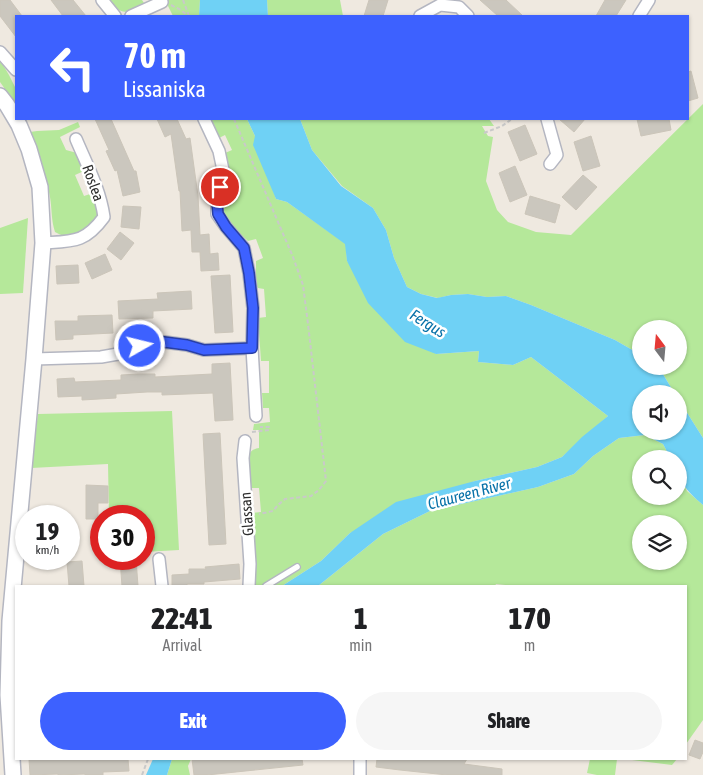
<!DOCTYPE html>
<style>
body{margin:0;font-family:"Asap Condensed",sans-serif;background:#f6f6f6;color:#202124;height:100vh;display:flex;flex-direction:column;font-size:19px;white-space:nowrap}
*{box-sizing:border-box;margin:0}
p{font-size:16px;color:#757577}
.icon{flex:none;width:28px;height:28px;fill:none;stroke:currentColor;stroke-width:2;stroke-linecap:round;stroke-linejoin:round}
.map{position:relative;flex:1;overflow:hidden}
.side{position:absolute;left:15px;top:585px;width:672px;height:175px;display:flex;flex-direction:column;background:#fff;border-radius:0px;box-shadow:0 1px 4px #0004}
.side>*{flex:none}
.hud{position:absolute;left:15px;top:15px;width:674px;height:105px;border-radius:0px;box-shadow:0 1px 4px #0004;background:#3d61ff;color:#fff;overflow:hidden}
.needle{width:32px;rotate:344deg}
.controls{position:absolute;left:632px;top:320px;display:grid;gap:10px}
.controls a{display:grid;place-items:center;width:55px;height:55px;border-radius:50%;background:#fff;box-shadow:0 1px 4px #0004;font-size:25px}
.speed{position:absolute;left:15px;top:505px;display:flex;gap:10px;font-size:25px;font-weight:700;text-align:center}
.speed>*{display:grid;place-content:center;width:65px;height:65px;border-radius:50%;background:#fff;box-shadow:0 1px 4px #0004;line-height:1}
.speed small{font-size:12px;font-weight:400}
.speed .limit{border:8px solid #d22;background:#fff;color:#111}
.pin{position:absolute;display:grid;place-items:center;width:42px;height:42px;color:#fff;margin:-21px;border:2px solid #fff;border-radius:50%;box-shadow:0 1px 5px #0007}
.me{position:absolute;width:55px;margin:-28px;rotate:82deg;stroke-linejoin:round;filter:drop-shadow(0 0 4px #0008)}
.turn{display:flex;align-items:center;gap:18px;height:105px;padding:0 25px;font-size:22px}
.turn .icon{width:65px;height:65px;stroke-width:2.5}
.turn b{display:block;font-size:35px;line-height:42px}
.eta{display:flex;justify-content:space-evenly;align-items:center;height:85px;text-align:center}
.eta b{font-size:30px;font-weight:800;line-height:35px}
.cta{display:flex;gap:10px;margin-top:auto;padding:10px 25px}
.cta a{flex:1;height:58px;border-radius:30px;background:#3d61ff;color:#fff;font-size:20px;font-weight:800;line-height:58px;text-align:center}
.cta a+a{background:#f6f6f6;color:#202124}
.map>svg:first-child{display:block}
</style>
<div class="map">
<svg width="703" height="775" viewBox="0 0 703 775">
<rect width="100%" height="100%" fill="#efe9e0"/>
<g fill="#b5e89a" fill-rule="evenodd">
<path d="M109,0H142L144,3C126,13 123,17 109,0Z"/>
<polygon points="165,0 200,0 199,16 173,16"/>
<polygon points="267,0 340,0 343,16 268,16"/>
<polygon points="0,60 9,75 16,89 16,102 15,103 0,82"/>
<polygon points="703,104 703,438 679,400 679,394 675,394 658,366 679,366 679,329 641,329 641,355 615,340 531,305 506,296 487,297 468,294 451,295 438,298 421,294 407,287 394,258 386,230 373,208 342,186 312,150 300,119 489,119 494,126 482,126 488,136 493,137 486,181 497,210 508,222 536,232 571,235"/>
<path d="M210,119H247L255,136L276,199L287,202L346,244L347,261L436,354L479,351L478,362L513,365L531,357L608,416L562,457L537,467L475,481L350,533L321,561L282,586H256L252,513L261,512L259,488H250L248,457C250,451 253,449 259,448V430H253L254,424L270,422L269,408H263L262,393H269V361H261L258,318L266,317L264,289L258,288L256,285V261L263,258L256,239L248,241L226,221L222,214V206L228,173L225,153L232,150L225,135L219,138Z"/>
<path d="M78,122L80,127L60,137L66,150L77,153L84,171L75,175L84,196L93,193L98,205L97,219C83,232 74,243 55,232C51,220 52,209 50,197C46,174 39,153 30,132L37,131L59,130Z"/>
<polygon points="28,218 23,293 0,294 0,228"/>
<polygon points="172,411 179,550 144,552 144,516 109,516 108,464 31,468 38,414"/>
<path d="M645,435L663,444L671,459H641V496H679V474L687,491L703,505V720L686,744V586H516L496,584L495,586H318L383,534L430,511L538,487L574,474L593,456L619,438ZM641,524H679V561H641Z"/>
<polygon points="172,759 191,759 188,766 190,775 167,775"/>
<polygon points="590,759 617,759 615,775 597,775 587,773"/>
<polygon points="624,759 677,759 672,765"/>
</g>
<g fill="#6fd1f5">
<polygon points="200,0 267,0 268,16 199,16"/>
<path d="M247,119H300L312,150L341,186L373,208L386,230L394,258L407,287L421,294L437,298L451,295L468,294L487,297L506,296L531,305L615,340L641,355V366H658L675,394H641V431H679V400L703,438V505C685,489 679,484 679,459H671L663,444L645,435L619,438L593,456L574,474L538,487L430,511L383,534L318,586H282L321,561L350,533L396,502L475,481L537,467L562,457L582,437L608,416L531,357L513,365L478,362L479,351L436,354L405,342L368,303L347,261L345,244L287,202L276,199L253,145L255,136Z"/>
<polygon points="153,759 172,759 167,775 146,775"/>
</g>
<g fill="#cbc7be" stroke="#cbc5b9">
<polygon points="0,0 10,0 22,16 16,16 16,37 0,16"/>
<polygon points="51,0 73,0 86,16 63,16"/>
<polygon points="369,0 388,0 383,16 364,16"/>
<polygon points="480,0 506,0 523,16 498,16"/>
<polygon points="605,0 626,0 616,16 596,16"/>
<polygon points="691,71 698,98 688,101 688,72"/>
<polygon points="95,119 111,119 134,171 136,171 140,192 123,196 117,170 115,171 106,151 109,150"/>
<polygon points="157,119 177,119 186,139 190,138 198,196 200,235 209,234 210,254 218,253 219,270 201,271 200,252 192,252 191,230 182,231 180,191 179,191 171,134 165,137"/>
<polygon points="559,119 585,119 574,132"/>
<polygon points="637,119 669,119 671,130 641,136"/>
<polygon points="525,125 537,154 520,161 508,132"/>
<polygon points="591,136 600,166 583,171 574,142"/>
<polygon points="515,166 527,195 510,202 499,173"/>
<polygon points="583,175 597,187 576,210 562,197"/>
<polygon points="530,196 560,205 555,223 525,214"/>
<polygon points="123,206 141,207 139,229 121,227"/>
<polygon points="120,232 134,243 121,260 107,249"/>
<polygon points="105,254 112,270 92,279 85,263"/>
<polygon points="78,265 79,283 57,284 56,266"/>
<polygon points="230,275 233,332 215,333 211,276"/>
<polygon points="191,291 192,309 153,311 153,318 119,319 118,301 158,299 157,293"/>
<polygon points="112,315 113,333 73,335 73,339 56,340 55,321 78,321 78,316"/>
<polygon points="230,363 233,420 215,421 213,393 162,395 162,392 147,392 116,394 116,398 82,400 82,396 58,397 57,379 74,378 75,382 121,380 121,375 138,374 155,374 155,377 212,374 212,364"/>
<polygon points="220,433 226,544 209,545 203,434"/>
<polygon points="86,485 108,486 108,503 98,503 98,519 86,519"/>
<polygon points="120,559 136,559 138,586 122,586"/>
<polygon points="82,561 84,586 69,586 67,562"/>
<polygon points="239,564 240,579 204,582 204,584 187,584 187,586 172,586 172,575 189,574 189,569 206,569 205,567"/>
<polygon points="695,740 703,743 703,752 700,759 689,755"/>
<polygon points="29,759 128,759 129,771 103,772 103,775 85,775 85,774 58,775 58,774 30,775"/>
<polygon points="192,759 302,759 303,765 207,775 194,775"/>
<polygon points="377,759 467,759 464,764 502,769 502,775 447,775 400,770 376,767"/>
</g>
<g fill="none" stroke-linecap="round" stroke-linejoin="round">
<defs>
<polyline id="service" points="266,586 297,567"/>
<g id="minor">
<polyline points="102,0 115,16"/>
<polyline points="131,16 162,2"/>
<polyline points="420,16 440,5 459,7 468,16"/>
<polyline points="639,16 649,0"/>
<polyline points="0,52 16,70"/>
<polyline points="204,119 219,151 223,170 217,203 217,214 226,227 244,248 249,273 253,308 252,348 256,416"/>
<polyline points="547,119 557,155 550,164"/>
<path d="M43,243C73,241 85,243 104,217C100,189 87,165 76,139"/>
<polyline points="34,359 101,357 118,354 140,346 164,342 187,345 204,350 252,348"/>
<polyline points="245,441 243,458 250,564 249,586"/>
<polyline points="159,559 162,586"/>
<polyline points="360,775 360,759"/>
</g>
<polyline id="tertiary" points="0,96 7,105 19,125 29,149 40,187 43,243 34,359 10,621 8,695 13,775"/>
</defs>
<use href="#service" stroke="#b4b6c1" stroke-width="8"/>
<use href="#minor" stroke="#b4b6c1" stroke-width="14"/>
<use href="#tertiary" stroke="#b4b6c1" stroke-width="18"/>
<g stroke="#c9c9c9" stroke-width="2" stroke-dasharray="4 2.5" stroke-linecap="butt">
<polyline points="183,0 189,16"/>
<polyline points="171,5 181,10 188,16"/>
<polyline points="234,119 293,257 303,285 308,324 326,481 319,490 311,496 285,499 278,505 273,511 259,514"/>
<polyline points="484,133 502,126 512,119"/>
<polyline points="252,432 269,430 269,427 260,427"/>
<polyline points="142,775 148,759"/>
</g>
<use href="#service" stroke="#fff" stroke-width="5.5"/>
<use href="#minor" stroke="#fff" stroke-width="11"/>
<use href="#tertiary" stroke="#fff" stroke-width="15"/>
</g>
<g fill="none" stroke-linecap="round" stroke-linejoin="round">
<defs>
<polyline id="route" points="140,346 164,342 187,345 204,350 252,348 253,308 249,273 244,248 226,227 218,214 217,203 220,187"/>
</defs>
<use href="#route" stroke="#283fa6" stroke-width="12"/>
<use href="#route" stroke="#3d61ff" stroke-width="9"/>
</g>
<g text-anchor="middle" stroke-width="5" stroke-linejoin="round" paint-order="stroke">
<g font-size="15" fill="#2e2e2e" stroke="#fff">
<text transform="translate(93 183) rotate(70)" y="5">Roslea</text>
<text transform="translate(247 514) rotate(-94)" y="5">Glassan</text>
</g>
<g font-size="16" font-style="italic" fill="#0771a8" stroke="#fff">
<text transform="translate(428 323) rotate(32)" y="6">Fergus</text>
<text transform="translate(469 493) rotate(-15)" y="6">Claureen River</text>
</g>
</g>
</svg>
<div class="controls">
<a><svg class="needle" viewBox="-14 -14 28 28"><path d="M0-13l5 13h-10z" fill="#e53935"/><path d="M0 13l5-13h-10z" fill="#757577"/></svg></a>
<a><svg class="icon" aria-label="sound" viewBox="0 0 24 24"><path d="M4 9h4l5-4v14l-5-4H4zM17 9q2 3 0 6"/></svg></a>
<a><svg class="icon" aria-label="search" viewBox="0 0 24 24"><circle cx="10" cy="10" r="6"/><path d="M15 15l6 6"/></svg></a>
<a><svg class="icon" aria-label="layers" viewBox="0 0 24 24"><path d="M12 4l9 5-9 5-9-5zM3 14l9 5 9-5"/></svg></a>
</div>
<div class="speed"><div>19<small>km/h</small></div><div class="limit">30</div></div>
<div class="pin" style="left:220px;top:187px;background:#d93025"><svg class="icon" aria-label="arrive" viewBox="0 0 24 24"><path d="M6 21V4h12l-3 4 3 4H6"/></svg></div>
<svg class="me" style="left:140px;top:346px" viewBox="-20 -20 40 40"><circle r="17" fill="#3d61ff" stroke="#fff" stroke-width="3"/><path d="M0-11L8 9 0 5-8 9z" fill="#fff"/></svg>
<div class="hud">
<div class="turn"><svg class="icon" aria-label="left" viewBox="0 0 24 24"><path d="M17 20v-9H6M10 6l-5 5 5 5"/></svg><div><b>70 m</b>Lissaniska</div></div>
</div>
<section class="side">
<div class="eta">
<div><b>22:41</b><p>Arrival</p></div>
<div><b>1</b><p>min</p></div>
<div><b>170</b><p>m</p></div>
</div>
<div class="cta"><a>Exit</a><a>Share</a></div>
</section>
</div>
